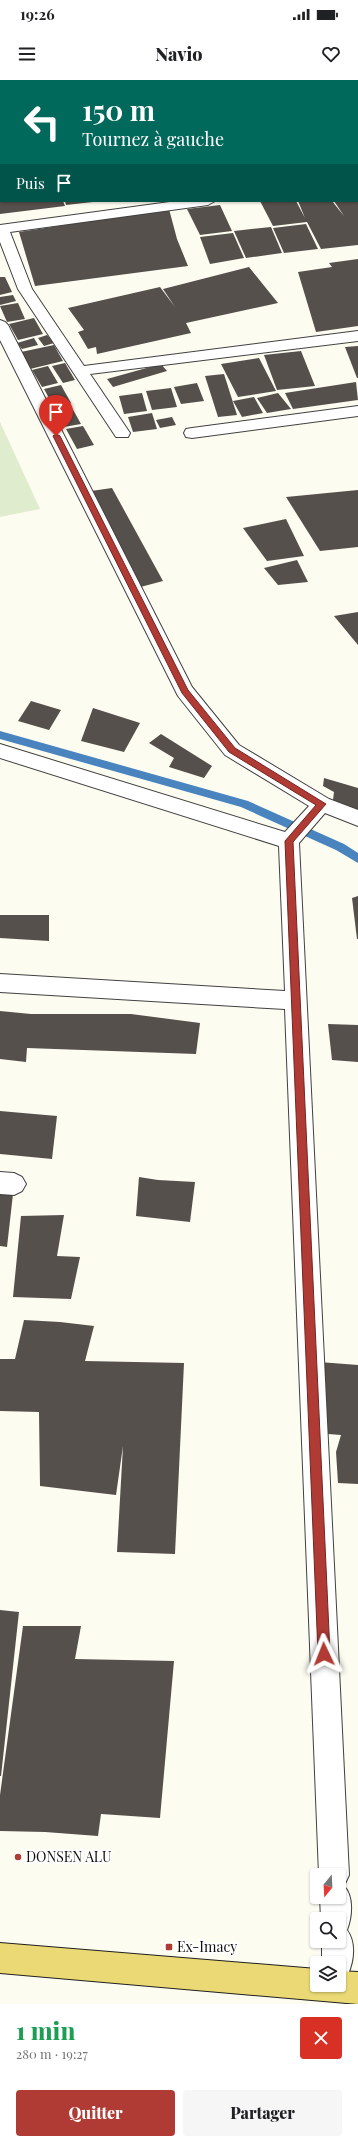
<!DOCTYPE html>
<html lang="fr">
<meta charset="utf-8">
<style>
body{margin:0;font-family:"Playfair Display",serif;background:#f6f6f6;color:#202124;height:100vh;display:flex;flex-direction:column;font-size:15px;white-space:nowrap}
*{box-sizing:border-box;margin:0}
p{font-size:13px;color:#757577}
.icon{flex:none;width:22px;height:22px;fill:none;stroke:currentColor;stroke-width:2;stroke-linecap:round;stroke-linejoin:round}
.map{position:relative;height:1924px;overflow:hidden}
.panel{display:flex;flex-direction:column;background:#fff;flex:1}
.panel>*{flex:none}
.top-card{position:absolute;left:0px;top:0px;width:358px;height:122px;box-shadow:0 1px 3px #0004;background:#00695c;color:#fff;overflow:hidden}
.needle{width:26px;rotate:198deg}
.buttons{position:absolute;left:310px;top:1788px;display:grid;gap:8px}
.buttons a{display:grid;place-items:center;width:36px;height:36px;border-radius:4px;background:#fff;box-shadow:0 1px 3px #0004;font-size:20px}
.pin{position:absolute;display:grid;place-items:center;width:34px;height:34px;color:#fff;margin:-41px -17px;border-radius:50% 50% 50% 0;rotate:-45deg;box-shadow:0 0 4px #0007}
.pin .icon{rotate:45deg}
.me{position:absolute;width:44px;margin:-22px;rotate:358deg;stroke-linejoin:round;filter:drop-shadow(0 0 3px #0008)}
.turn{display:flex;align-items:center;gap:14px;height:84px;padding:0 16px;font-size:18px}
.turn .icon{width:52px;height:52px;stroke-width:2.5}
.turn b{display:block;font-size:28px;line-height:34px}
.then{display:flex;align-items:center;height:38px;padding:0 16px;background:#0003;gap:8px;font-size:15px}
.round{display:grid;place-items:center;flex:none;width:42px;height:42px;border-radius:4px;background:#f6f6f6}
.overview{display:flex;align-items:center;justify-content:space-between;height:68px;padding:0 16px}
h1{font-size:24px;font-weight:800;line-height:30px;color:#1e9e55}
.cta{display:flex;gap:8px;margin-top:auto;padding:8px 16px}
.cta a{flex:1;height:46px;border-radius:4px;background:#b03b34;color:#fff;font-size:16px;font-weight:800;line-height:46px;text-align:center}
.cta a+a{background:#f6f6f6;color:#202124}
.status{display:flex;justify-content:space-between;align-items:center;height:28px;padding:0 20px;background:#fff;direction:ltr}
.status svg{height:11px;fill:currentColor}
header{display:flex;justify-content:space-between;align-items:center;height:52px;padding:0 16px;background:#fff;font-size:18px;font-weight:800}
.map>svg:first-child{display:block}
</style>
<div class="status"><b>19:26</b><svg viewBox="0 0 49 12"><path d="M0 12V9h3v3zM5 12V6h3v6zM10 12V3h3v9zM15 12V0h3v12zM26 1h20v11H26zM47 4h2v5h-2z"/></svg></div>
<header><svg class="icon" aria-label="menu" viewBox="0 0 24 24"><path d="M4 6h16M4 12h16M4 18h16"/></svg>Navio<svg class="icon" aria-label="heart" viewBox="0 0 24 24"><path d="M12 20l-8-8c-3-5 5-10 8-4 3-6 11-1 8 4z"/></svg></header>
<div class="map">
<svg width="358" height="1924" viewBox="0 0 358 1924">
<rect width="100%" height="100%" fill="#fdfcf1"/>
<polygon fill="#dfedce" points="0,342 40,429 0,437"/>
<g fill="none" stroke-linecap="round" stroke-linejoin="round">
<polygon fill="#4984bf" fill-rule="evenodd" points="0,651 248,721 344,764 358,773 358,783 336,770 241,727 0,659"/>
</g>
<g fill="#56504c">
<polygon points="0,121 63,121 65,126 0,134"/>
<polygon points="65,121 93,121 93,122 66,125"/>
<polygon points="260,121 296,121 305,138 298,121 332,121 344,136 334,121 358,121 358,165 321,169 307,142 273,146"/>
<polygon points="220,125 232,151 200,155 187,129"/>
<polygon points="169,129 177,159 188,186 35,206 19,152"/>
<polygon points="306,144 318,169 284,173 273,148"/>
<polygon points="271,147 282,173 246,178 234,151"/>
<polygon points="233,153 244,178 210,184 200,157"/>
<polygon points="358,179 358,246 316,252 298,192 332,187 329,183"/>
<polygon points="249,187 278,223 186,243 191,253 97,274 96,267 88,269 78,252 84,250 68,228 160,207 175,227 163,209"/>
<polygon points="0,197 5,197 12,212 0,215"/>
<polygon points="13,215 16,221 0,225 0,217"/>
<polygon points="18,223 25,239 7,242 0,226"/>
<polygon points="34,238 43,254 18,260 9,244"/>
<polygon points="47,255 54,263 44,266 38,258"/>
<polygon points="34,258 38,265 22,269 17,263"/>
<polygon points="54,265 63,281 30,289 21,272"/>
<polygon points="358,266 358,298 357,298 345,267"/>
<polygon points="301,271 315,306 277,310 264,275"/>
<polygon points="259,278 276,311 238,317 221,284"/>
<polygon points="65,283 75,300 63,303 52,286"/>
<polygon points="161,284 167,291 113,307 107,299"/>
<polygon points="48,286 58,303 42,307 32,290"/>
<polygon points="224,294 237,335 218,337 205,296"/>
<polygon points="356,302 358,320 293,329 285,313"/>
<polygon points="197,303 204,321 181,324 174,307"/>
<polygon points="61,305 71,323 54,327 44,309"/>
<polygon points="171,308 177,327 152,330 146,311"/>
<polygon points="142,313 147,331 124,334 119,316"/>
<polygon points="278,313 291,329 267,333 257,318"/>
<polygon points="254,317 263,333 242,337 233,321"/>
<polygon points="71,326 81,344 64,347 54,330"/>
<polygon points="152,333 157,349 133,352 128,337"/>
<polygon points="172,337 176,345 160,348 156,340"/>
<polygon points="83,346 94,365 77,369 66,349"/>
<polygon points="112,408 163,501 133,509 84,412"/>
<polygon points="358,410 358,467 320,471 286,417"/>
<polygon points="286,439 304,476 267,481 243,448"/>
<polygon points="297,480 308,502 278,505 264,488"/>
<polygon points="358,532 358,565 334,536"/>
<polygon points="31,621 61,630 49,650 18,641"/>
<polygon points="93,628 140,643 124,672 81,661"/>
<polygon points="161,654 212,686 204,698 169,687 174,678 149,663"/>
<polygon points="324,698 358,708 358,730 333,720 334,712 323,706"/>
<polygon points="358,816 358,859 357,859 352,818"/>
<polygon points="0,835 49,835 49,861 0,858"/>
<polygon points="0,931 31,934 131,934 200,943 196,974 27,968 26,982 0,979"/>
<polygon points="328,944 358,945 358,982 332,980"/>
<polygon points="0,1031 57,1036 52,1079 0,1074"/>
<polygon points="139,1097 158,1100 195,1102 190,1142 136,1136"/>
<polygon points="0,1113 13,1114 7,1167 0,1166"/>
<polygon points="64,1135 57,1176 80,1177 71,1219 13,1217 21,1136"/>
<polygon points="24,1240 60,1242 94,1246 85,1281 184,1283 175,1474 117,1472 123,1366 116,1415 40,1406 39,1332 0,1331 0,1279 15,1279"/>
<polygon points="319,1282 358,1285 358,1404 338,1403 336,1372 341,1355 315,1353"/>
<polygon points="0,1530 19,1532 1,1696 0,1696"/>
<polygon points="23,1546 81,1546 75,1579 174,1581 160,1738 101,1734 98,1756 45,1752 0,1751 0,1715"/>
</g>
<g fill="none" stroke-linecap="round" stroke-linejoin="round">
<defs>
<g id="minor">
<rect x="40" y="0" width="13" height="1"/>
<polygon points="69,0 86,0 69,1"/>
<polygon points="347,0 358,0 358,4 357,1"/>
<rect x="0" y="10" width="1" height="8"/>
<rect x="0" y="62" width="1" height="8"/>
<rect x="357" y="97" width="1" height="8"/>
<polygon points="177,121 215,121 208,125 10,152 32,209 84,286 358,251 358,261 90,294 130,353 128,357 116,357 18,209 0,162 0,145"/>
<path d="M0,240L5,242L8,245L192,607L239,665L329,719L358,730V746L325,733L299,763L349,1795L344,1806C354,1817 352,1837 347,1850C356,1862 354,1881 348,1894L339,1898V1883H322V1861H339V1839H321L320,1817H339V1795H319L285,929L0,912V894L285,911L279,766L0,678V664L285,752L309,726L225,675L178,616L0,260Z"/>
<polygon points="358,326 358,336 192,358 186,357 184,353 186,349 192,348"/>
<polygon points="0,1092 14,1093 22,1097 26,1104 22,1111 14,1115 0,1114"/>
</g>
<polygon id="major" points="0,1863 317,1889 317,1905 339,1905 339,1891 358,1892 358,1924 0,1893"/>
</defs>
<use href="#minor" stroke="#414141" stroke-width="2"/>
<use href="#major" stroke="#1f1f1f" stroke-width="2"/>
<use href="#minor" fill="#fff" fill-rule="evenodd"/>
<use href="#major" fill="#ead974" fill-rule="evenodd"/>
</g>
<polygon fill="#b03b34" stroke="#722622" points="56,354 60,356 188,610 235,668 326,724 293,762 330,1574 328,1578 324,1580 320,1578 318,1574 285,761 316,725 229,672 182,613 53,356"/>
<g fill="#b03b34" stroke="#fff" stroke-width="1.5">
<circle cx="18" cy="1777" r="4"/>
<rect x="165" y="1863" width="8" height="8" rx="2"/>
</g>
<g text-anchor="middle" stroke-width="4" stroke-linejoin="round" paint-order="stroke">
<g font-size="14" fill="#0e0e0e" stroke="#fff" text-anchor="start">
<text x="26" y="1782">DONSEN ALU</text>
<text x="177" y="1872">Ex-Imacy</text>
</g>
</g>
</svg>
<div class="buttons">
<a><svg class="needle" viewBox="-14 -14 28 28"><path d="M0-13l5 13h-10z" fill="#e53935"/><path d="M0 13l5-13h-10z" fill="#757577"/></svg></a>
<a><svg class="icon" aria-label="search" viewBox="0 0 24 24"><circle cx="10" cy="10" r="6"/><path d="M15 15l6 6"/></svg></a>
<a><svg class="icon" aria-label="layers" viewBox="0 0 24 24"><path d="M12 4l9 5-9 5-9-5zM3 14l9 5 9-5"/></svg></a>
</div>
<div class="pin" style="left:56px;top:356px;background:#d93025"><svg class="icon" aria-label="arrive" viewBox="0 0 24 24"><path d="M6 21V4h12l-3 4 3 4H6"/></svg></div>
<svg class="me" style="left:324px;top:1574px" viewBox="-20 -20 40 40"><path d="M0-17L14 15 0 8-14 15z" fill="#b03b34" stroke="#fff" stroke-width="4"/></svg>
<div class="top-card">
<div class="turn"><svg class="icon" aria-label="left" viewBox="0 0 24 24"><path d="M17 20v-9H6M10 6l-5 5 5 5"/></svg><div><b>150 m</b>Tournez à gauche</div></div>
<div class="then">Puis<svg class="icon" aria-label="arrive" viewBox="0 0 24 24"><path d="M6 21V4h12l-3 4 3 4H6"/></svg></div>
</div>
</div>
<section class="panel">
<div class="overview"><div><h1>1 min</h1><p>280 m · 19:27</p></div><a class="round" style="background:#d93025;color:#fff"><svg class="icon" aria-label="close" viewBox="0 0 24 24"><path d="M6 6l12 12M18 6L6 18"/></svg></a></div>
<div class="cta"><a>Quitter</a><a>Partager</a></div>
</section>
